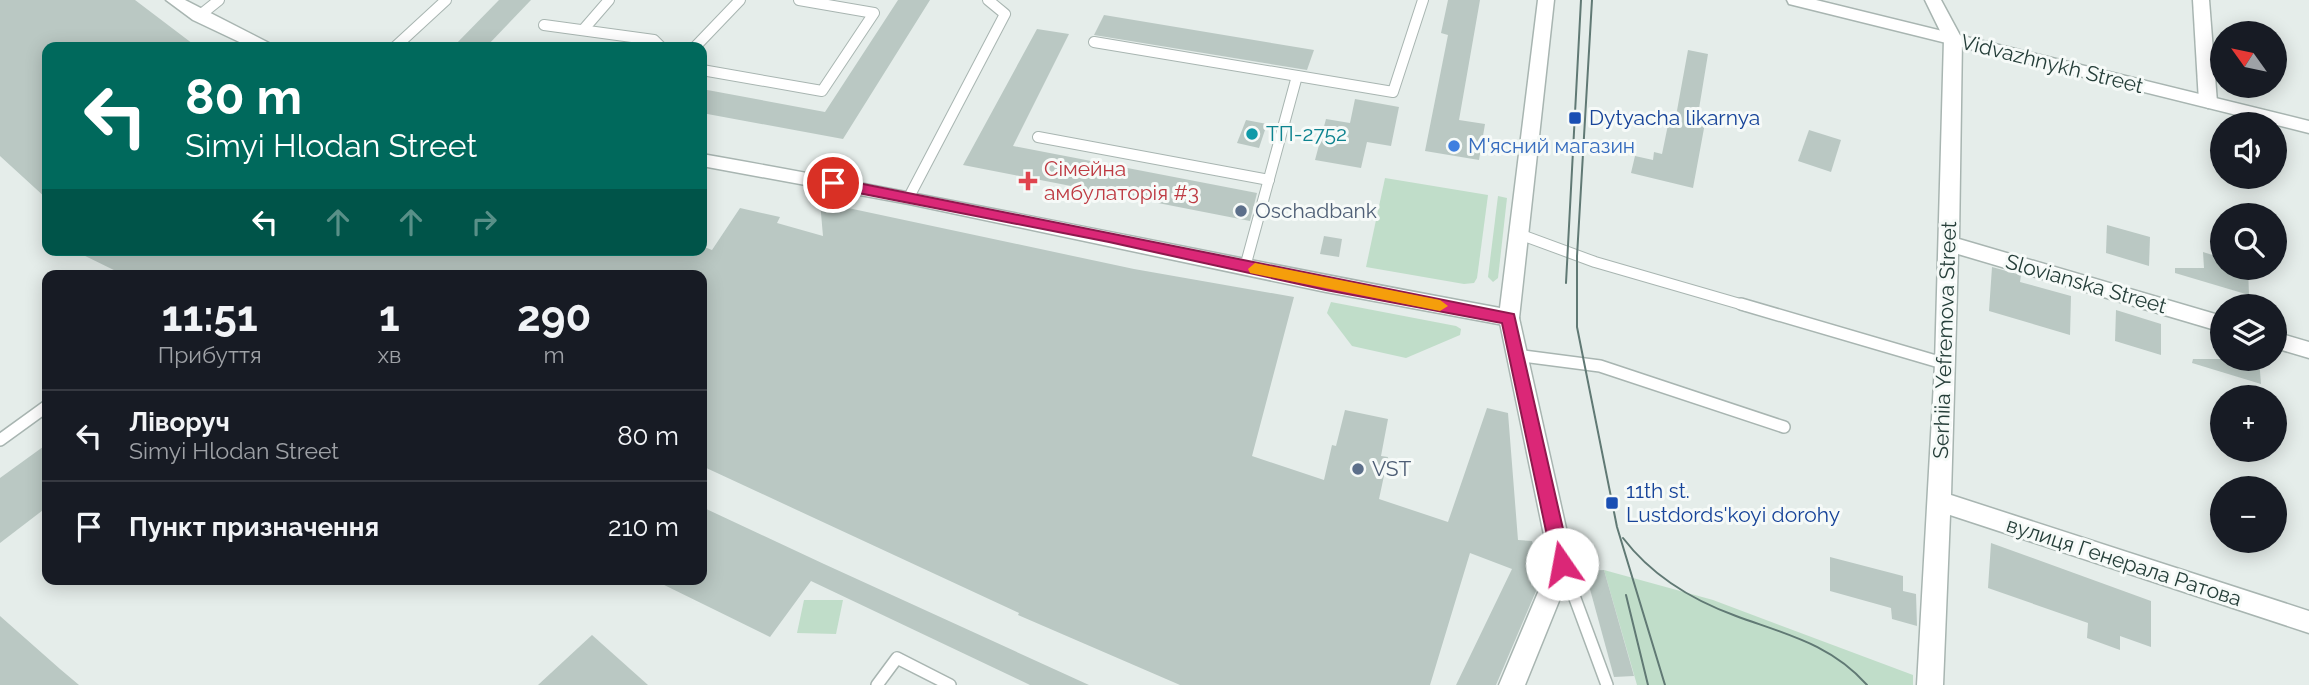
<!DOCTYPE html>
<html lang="uk">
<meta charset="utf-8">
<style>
body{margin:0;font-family:Raleway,sans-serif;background:#242831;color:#f1f3f6;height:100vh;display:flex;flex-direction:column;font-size:26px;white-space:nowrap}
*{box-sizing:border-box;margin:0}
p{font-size:23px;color:#9ea1a6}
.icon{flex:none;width:38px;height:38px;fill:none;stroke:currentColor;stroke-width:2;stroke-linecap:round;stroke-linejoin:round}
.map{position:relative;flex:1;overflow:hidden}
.panel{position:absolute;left:42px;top:270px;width:665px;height:315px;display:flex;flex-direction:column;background:#171b24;border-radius:14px;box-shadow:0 4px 18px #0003}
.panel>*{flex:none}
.guide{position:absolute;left:42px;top:42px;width:665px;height:214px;border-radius:14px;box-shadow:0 4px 18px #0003;background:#00695c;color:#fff;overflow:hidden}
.needle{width:46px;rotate:303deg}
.fabs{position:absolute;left:2210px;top:21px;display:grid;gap:14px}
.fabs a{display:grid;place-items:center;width:77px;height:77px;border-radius:50%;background:#171b24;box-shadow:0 4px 18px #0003;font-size:35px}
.pin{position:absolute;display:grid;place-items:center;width:60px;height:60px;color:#fff;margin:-30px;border:4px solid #fff;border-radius:50%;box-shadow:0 2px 7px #0007}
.me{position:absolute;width:77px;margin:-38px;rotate:348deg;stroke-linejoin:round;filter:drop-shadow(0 0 5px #0008)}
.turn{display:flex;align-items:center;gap:24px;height:147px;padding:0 28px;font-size:32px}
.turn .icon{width:91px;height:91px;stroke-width:2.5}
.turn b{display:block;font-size:49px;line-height:60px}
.lanes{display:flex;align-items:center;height:66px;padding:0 28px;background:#0003;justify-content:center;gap:35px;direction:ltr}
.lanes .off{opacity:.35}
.eta{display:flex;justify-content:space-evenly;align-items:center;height:119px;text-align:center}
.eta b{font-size:42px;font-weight:700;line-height:49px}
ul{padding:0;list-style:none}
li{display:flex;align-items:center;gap:21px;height:91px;padding:0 28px;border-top:2px solid #363941}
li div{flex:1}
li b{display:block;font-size:26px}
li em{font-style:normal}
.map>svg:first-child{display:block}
</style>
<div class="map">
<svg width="2309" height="685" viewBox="0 0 2309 685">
<rect width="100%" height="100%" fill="#e5edea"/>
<g fill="#c0ddc9">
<polygon points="1385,178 1488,195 1477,278 1474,283 1464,284 1366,267"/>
<polygon points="1498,196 1507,198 1498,278 1493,282 1488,277"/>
<polygon points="1331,302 1456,326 1461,329 1460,335 1406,358 1352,346 1327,313"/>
<polygon points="1604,570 1713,600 1913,675 1913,685 1637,685"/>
<polygon points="804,600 843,600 836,634 797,633"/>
</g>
<g fill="#bac8c3">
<polygon points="0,0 135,0 197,47 47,47 47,199 0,156"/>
<polygon points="499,0 531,0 486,47 453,47"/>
<polygon points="898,0 930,0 843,139 702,113 702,89 825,112"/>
<polygon points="1448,0 1480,0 1459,120 1485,124 1479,160 1425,151 1448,35 1441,33"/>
<polygon points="1104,15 1314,50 1307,70 1094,35"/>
<polygon points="1037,29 1069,34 1013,146 1257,193 1250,221 963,165"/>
<polygon points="1688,50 1708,54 1697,121 1705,123 1693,188 1631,173 1635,156 1653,160 1654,152 1662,154 1670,115 1676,116"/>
<polygon points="1355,99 1399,107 1391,146 1367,142 1361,168 1315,160 1326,119 1350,123"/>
<polygon points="1246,120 1267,124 1259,148 1237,143"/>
<polygon points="1809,130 1841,140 1831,172 1798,161"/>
<polygon points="820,202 1134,269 1294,297 1252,456 1324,480 1332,445 1336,446 1345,410 1388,419 1381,456 1388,457 1379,499 1448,522 1487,408 1508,413 1518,540 1532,541 1542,577 1496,685 1456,685 1512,569 1470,553 1430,685 1180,685 1018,615 1019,613 702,466 702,275 124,275 73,250 702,250 702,246 712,250 740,208 780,217 777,223 823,236"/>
<polygon points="2107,225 2150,237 2149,266 2106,253"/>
<polygon points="1324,236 1342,239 1339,257 1320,254"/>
<polygon points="2203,252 2222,258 2222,268 2248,268 2249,295 2175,273 2175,268 2204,268"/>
<polygon points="1992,267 2021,275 2020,282 2071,296 2070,335 1989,311"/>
<polygon points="2116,310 2161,324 2161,355 2115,341"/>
<polygon points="2193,359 2259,359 2261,384 2192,363"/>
<polygon points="47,444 47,507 0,543 0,478"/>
<polygon points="702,507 824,564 1089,685 1030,685 811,581 770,637 652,579 702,579"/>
<polygon points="1991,543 2151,601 2151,647 2120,636 2120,650 2087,638 2088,623 1988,588"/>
<polygon points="1830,557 1903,576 1903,591 1916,594 1917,626 1892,619 1891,608 1830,591"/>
<polygon points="1604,570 1634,676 1614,677 1585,571"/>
<polygon points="0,616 60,669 79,685 0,685"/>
<polygon points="592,635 648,685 538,685"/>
</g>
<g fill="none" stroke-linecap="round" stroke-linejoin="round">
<defs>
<g id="service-far1">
<polyline points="199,16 219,0"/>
<polyline points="544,25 654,40 661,47"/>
<polyline points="583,30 609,0"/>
<polyline points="1094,42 1393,92 1423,0"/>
<polyline points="395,47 446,0"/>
<polyline points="695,47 740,0"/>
<polyline points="702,70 822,91 874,13 799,0"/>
<polyline points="1038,137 1269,180"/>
<polyline points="909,197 1005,14 988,0"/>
<polyline points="1519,234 1595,262 1747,306"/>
<polyline points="1245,267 1297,76"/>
</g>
<g id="service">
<polyline points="1741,304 1946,364"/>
<polyline points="1515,355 1600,366 1784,427"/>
<polyline points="0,440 47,406"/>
<polyline points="1563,566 1607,685"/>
<polyline points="877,685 897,658 950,685"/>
</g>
<g id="minor">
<polygon points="1925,0 1941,0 1962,39 1959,239 2222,316 2222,332 1958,254 1951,495 2309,611 2309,633 1950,515 1943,685 1917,685 1935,364 1944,39"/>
<polygon points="2193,0 2209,0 2217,102 2208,108 2199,102"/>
<polygon points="1509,310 1516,312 1519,318 1574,564 1525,685 1499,685 1550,564 1499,318 1502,312"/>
<polygon points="2275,332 2309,342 2309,358 2275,348"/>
</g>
<g id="tertiary">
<polygon points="166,0 185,0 269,43 272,47 250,47 193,20"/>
<path d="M1538,0H1554L1519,318L1516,324L1509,326L1326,292L909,204L702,166V154C969,201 1233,259 1500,308Z"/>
<polygon points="1787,0 1816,0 2309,121 2309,133 1789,4"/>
</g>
</defs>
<use href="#service-far1" stroke="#a8b5b1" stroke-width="12"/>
<use href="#service" stroke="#a8b5b1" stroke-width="14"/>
<use href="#minor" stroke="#a8b5b1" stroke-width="3"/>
<use href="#tertiary" stroke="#a8b5b1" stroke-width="3"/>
<use href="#service-far1" stroke="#fff" stroke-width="10"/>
<use href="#service" stroke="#fff" stroke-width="11"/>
<use href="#minor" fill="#fff" fill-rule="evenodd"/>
<use href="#tertiary" fill="#fff" fill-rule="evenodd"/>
<g stroke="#607974" stroke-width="2">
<polyline points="1592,0 1577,256 1577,327 1617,527 1665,685"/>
<polyline points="1566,283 1581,0"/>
<path d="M1623,538C1652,576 1692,600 1736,616C1785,634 1831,644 1867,685"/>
<polyline points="1626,595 1648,685"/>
</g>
</g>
<polygon fill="#db2777" stroke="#8e194d" stroke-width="2" points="833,178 1514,314 1571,564 1568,570 1562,572 1555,570 1553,564 1502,323 1326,290 1109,242 828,187 826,183"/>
<polygon fill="#f59e0b" points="1255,263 1440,300 1448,306 1440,311 1250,273 1248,269"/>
<g fill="#1a4fb4" stroke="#f6faf8" stroke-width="2.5">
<rect x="1568" y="111" width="14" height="14" rx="3.5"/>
<rect x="1605" y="496" width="14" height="14" rx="3.5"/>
</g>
<circle fill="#0f9aa8" stroke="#f6faf8" stroke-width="2.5" cx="1252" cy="134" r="7"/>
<circle fill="#3f7fe0" stroke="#f6faf8" stroke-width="2.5" cx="1454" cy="146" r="7"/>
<path fill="#e0444e" stroke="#f6faf8" stroke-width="2.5" d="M1024.5 170.5h7v7h7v7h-7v7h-7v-7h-7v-7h7z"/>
<g fill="#5c6f8a" stroke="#f6faf8" stroke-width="2.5">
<circle cx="1241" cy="211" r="7"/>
<circle cx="1358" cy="469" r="7"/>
</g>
<g text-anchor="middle" stroke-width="6" stroke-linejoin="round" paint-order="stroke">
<g font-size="21" fill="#253e39" stroke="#f6faf8">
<text transform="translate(2052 64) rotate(14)" y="7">Vidvazhnykh Street</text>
<text transform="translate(2086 284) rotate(16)" y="7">Slovianska Street</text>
<text transform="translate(1945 340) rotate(-88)" y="7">Serhiia Yefremova Street</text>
<text transform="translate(2124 562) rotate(18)" y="7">вулиця Генерала Ратова</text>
</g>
<g font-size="21" fill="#164399" stroke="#f6faf8" text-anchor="start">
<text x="1589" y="125">Dytyacha likarnya</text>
<text x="1626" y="498">11th st.<tspan x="1626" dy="24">Lustdords'koyi dorohy</tspan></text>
</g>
<g font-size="21" fill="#0d838f" stroke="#f6faf8" text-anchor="start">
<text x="1266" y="141">ТП-2752</text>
</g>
<g font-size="21" fill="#366cbe" stroke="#f6faf8" text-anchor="start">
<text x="1468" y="153">М'ясний магазин</text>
</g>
<g font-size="21" fill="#be3a42" stroke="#f6faf8" text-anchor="start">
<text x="1044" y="176">Сімейна<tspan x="1044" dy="24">амбулаторія #3</tspan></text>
</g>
<g font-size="21" fill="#4e5e75" stroke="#f6faf8" text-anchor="start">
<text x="1255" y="218">Oschadbank</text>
<text x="1372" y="476">VST</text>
</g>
</g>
</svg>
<div class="fabs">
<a><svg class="needle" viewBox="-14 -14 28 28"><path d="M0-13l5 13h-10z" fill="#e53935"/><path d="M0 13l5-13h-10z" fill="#9ea1a6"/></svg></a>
<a><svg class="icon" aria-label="sound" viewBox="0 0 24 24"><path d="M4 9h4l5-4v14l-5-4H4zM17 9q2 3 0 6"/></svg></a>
<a><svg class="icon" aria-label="search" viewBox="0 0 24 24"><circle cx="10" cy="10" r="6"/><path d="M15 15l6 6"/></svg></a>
<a><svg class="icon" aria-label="layers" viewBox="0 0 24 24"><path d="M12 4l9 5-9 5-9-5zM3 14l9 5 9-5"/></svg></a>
<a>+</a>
<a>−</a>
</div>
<div class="pin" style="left:833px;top:183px;background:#d93025"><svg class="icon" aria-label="arrive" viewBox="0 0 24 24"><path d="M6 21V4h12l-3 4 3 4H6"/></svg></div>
<svg class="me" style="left:1562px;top:564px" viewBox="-20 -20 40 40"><circle r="19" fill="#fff"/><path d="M0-13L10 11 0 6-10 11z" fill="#db2777"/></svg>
<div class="guide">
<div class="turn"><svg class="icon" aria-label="left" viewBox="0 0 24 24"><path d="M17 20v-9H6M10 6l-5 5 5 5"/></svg><div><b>80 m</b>Simyi Hlodan Street</div></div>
<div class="lanes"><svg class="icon" aria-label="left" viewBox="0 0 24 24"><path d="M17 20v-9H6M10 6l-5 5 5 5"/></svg><svg class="icon off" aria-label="ahead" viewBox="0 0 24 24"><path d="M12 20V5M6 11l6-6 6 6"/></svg><svg class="icon off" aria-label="ahead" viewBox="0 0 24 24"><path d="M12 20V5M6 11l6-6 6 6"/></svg><svg class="icon off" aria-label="right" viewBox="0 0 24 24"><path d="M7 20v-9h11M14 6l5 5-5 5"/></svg></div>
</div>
<section class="panel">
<div class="eta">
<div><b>11:51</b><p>Прибуття</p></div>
<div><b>1</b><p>хв</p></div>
<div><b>290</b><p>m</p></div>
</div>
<ul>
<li><svg class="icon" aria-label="left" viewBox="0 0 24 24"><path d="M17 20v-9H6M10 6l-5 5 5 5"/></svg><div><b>Ліворуч</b><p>Simyi Hlodan Street</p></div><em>80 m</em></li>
<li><svg class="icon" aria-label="arrive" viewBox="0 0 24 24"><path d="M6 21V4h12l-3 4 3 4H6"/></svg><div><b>Пункт призначення</b></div><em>210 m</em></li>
</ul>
</section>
</div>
